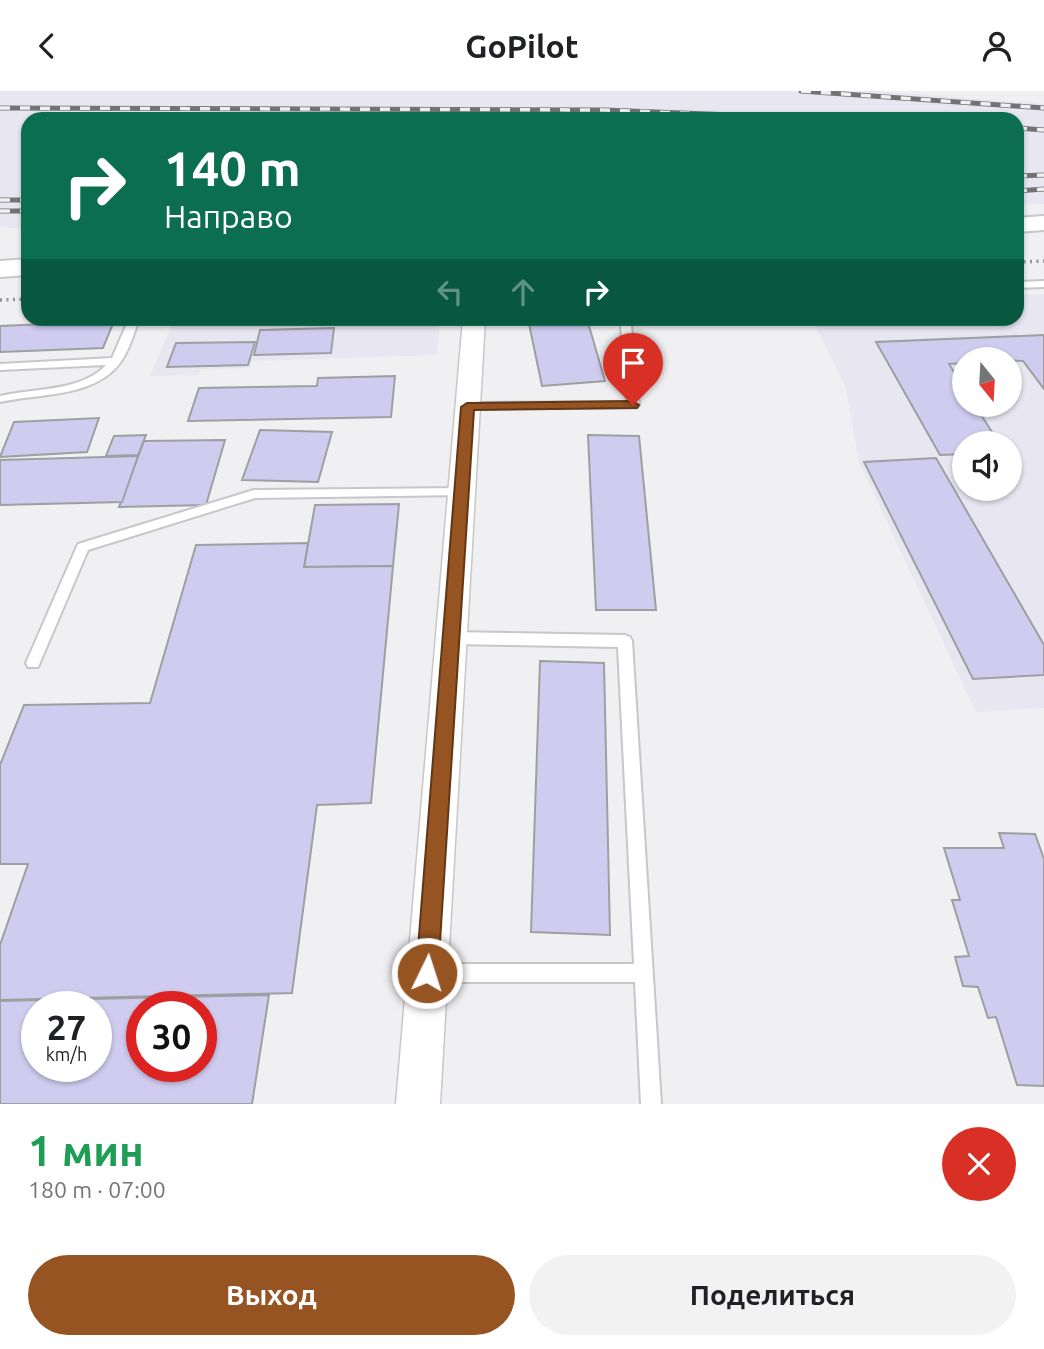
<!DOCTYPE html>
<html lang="ru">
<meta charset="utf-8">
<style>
body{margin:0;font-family:Ubuntu,sans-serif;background:#f2f2f2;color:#202124;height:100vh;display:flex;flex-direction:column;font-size:26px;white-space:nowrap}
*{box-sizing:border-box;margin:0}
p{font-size:23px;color:#757577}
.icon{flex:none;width:38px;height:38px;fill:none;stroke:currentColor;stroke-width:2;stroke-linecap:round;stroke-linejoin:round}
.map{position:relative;height:1013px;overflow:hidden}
.panel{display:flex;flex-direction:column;background:#fff;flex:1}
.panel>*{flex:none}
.top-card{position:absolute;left:21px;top:21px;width:1003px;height:214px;border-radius:21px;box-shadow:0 2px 5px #0004;background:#0b6e4f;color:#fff;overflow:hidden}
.needle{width:46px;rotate:162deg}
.buttons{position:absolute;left:952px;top:256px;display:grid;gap:14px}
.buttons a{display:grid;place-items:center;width:70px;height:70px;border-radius:50%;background:#fff;box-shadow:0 2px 5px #0004;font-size:35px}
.speed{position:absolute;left:21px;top:900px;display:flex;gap:14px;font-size:35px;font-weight:700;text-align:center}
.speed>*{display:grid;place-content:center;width:91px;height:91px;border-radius:50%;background:#fff;box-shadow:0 2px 5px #0004;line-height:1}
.speed small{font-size:18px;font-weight:400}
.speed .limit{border:10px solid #d22;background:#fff;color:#111}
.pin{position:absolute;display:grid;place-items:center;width:60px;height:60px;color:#fff;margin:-72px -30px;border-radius:50% 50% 50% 0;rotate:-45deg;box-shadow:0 0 7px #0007}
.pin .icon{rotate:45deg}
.me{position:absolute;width:77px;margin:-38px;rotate:4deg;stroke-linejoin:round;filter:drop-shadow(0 0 5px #0008)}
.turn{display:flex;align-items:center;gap:24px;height:147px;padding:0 28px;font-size:32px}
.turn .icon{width:91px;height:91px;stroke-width:2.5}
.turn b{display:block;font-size:49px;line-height:60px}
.lanes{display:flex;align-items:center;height:66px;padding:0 28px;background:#0003;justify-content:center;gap:35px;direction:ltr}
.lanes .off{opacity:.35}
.round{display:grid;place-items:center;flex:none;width:74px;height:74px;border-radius:37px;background:#f2f2f2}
.head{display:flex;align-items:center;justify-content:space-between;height:119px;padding:0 28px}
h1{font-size:42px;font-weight:700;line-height:52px;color:#1e9e55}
.button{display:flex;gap:14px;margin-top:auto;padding:14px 28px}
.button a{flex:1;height:80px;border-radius:42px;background:#965422;color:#fff;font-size:28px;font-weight:700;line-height:80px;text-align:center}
.button a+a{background:#f2f2f2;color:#202124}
header{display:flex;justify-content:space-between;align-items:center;height:91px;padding:0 28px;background:#fff;font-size:32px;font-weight:700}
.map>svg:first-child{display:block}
</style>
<header><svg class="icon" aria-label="back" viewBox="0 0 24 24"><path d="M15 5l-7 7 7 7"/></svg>GoPilot<svg class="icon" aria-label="person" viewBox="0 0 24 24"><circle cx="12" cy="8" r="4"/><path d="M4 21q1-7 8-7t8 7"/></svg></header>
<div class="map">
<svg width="1044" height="1013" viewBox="0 0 1044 1013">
<rect width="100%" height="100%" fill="#f0f0f3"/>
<g fill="#e7e6f1" fill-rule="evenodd">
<polygon points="0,0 874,0 1044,13 1044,113 1017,114 1017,28 28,28 28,138 0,136"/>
<path d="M1044,203V617L976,621L859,371L846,297L812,228H1017V204ZM964,268H1010V313H964ZM964,352H1010V397H964Z"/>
<polygon points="174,228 440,228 437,264 252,270 250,277 201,278 199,284 150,285"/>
</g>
<g fill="#cfccf0" stroke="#9f9fa2" stroke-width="2" fill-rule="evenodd">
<polygon points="528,228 587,228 605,290 542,295"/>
<polygon points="114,230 103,257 0,261 0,235"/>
<polygon points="334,237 331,262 254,264 260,239"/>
<polygon points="1044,244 1044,298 1023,270 964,268 964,272 949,273 964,297 964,313 974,313 999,352 964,352 964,363 940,364 876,251"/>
<polygon points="255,251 248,274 167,276 176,252"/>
<polygon points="395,285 391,326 188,330 199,297 317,295 318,287"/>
<polygon points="99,327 87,361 0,366 14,331"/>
<polygon points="260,339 332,341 318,391 242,389"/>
<polygon points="146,344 138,364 106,365 114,345"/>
<polygon points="588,344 639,345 656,519 596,519"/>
<polygon points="225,349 206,414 119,416 144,350"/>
<polygon points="138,365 122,411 0,414 0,369"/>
<polygon points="936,367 1044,554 1044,584 973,588 864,371"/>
<polygon points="399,413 393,475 304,476 315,414"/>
<polygon points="308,452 304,476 393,475 371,712 317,714 292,902 0,909 0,854 28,773 0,773 0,674 24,614 150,612 196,454"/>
<polygon points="540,570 604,572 610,844 531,841"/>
<polygon points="999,742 1035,743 1044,768 1044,995 1017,994 996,926 988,927 978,896 963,895 955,866 969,865 952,809 960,809 944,757 1004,757"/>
<path d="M269,904L252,1013H0V910ZM37,915H96V975H37ZM142,915H201V975H142Z"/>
</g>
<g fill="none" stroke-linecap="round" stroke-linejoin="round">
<defs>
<g id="service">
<polygon points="1044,190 1044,196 1017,197 1017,191"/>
<path d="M129,228H139C134,242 130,257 122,269C97,307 40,302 0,311V305C34,297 81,301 106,274L0,279V273L112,267Z"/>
<polygon points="626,231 631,234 639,314 637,316 467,318 461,315 467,312 627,311 621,234"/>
<polygon points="461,397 467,401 465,404 255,407 88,459 38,576 28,576 26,572 78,453 254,399"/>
<polygon points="451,541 625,544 630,546 632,550 661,1013 641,1013 635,891 430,891 423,889 421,882 423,875 430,873 634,873 618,556 451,553 446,551 444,547 446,543"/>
</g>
<polygon id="minor" points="463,228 485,228 440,1013 396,1013"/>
<g id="secondary">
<polygon points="1044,125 1044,139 1017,141 1017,127"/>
<polygon points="28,168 28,184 0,186 0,170"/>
</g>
</defs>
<use href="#service" stroke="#c7c7ca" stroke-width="4"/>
<use href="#minor" stroke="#c7c7ca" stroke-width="3"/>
<use href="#secondary" stroke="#c7c7ca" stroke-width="4"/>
<g stroke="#919194" stroke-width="3.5" stroke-dasharray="2 4.5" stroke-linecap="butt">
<polyline points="1017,171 1044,170"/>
<polyline points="0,209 28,208"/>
</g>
<use href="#service" fill="#fff" fill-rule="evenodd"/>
<use href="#minor" fill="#fff" fill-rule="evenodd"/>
<use href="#secondary" fill="#fff" fill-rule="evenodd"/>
<defs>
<g id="rail">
<polyline points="801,0 1044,17"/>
<polyline points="0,17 605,19 835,28"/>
<polyline points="1017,37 1044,39"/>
<polyline points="1017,85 1044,84"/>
<polyline points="1017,100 1044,98"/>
<polyline points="0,109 28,109"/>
<polyline points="0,120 28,120"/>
</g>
</defs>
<use href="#rail" stroke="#737375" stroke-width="5"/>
<use href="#rail" stroke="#f0f0f3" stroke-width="3.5" stroke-dasharray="10" stroke-linecap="butt"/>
</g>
<polygon fill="#965422" stroke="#623716" stroke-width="2" points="633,310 639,314 637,317 474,319 438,882 435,890 427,893 420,890 416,882 461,316 467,312"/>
</svg>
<div class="buttons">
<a><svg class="needle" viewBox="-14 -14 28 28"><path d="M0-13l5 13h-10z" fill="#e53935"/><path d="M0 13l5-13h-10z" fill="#757577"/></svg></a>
<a><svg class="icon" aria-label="sound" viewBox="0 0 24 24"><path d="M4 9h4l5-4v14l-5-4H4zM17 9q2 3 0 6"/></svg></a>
</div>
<div class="speed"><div>27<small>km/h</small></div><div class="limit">30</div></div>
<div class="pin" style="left:633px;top:314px;background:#d93025"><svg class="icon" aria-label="arrive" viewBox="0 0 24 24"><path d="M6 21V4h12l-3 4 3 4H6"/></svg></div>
<svg class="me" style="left:427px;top:882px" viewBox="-20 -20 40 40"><circle r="17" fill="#965422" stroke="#fff" stroke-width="3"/><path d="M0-11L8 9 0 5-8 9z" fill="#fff"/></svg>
<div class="top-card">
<div class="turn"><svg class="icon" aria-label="right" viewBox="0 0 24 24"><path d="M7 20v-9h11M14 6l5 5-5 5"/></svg><div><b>140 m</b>Направо</div></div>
<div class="lanes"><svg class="icon off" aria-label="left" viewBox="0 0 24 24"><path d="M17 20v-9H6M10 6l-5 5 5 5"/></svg><svg class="icon off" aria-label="ahead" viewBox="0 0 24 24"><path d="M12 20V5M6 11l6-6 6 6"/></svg><svg class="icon" aria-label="right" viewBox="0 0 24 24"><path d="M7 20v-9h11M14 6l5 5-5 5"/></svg></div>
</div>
</div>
<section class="panel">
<div class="head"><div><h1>1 мин</h1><p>180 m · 07:00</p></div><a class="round" style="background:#d93025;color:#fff"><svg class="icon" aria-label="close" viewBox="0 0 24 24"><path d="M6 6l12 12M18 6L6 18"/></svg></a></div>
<div class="button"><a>Выход</a><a>Поделиться</a></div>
</section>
